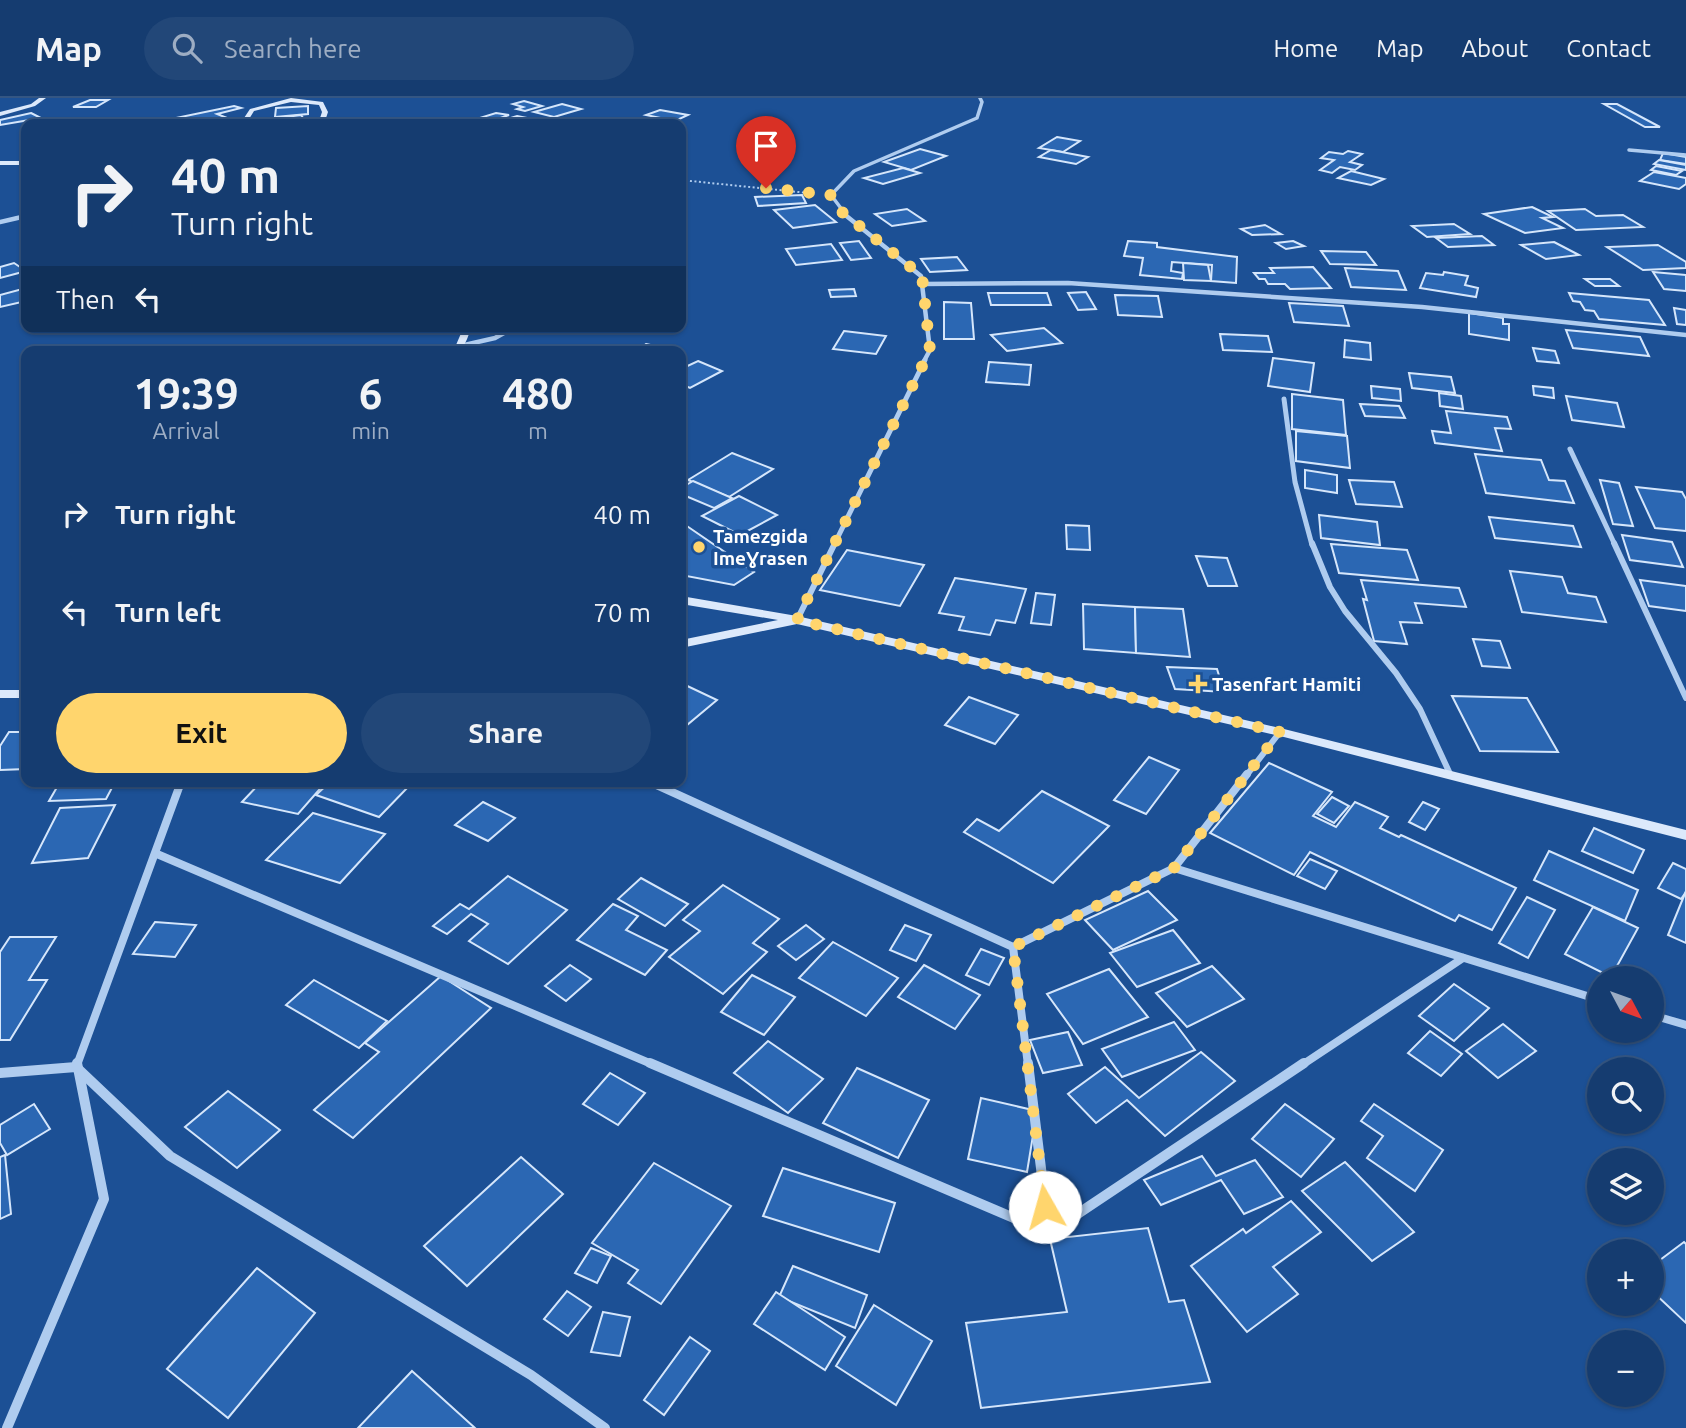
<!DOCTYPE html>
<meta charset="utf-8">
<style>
body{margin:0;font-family:Ubuntu,sans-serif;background:#224778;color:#f1f3f6;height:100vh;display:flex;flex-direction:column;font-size:26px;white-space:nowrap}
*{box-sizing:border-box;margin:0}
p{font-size:23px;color:#9dadc3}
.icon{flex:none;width:38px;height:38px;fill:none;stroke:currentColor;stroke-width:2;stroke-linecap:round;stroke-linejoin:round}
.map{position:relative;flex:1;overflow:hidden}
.sheet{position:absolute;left:21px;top:248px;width:665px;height:441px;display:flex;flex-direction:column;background:#153c70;border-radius:14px;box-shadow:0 2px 5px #0004,0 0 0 2px #345683}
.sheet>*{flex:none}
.guide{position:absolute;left:21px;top:21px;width:665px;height:214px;border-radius:14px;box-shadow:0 2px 5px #0004,0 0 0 2px #345683;background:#153c70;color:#f1f3f6;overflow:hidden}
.needle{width:46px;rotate:131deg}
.tools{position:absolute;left:1587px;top:868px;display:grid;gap:14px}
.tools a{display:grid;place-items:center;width:77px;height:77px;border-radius:50%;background:#153c70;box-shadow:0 2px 5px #0004,0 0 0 2px #345683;font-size:35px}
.pin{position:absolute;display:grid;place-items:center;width:60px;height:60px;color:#fff;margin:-72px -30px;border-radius:50% 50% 50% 0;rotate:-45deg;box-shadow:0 0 7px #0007}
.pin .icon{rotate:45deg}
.me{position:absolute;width:77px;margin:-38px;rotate:353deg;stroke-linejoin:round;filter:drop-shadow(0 0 5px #0008)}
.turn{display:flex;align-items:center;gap:24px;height:147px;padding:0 35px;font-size:32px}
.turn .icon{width:91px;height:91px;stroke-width:2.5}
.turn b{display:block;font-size:49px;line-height:60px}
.then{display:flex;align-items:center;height:66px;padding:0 35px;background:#0003;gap:14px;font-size:26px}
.eta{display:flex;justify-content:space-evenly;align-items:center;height:119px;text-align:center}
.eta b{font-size:42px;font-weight:700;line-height:49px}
.primary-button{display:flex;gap:14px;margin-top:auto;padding:14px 35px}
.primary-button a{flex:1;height:80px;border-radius:42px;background:#ffd56d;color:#111;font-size:28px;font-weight:700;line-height:80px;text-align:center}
.primary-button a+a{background:#224778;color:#f1f3f6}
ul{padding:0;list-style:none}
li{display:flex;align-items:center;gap:21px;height:98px;padding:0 35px}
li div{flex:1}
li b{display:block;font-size:26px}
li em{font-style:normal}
header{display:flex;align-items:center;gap:42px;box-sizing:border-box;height:98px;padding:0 35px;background:#153c70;border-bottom:2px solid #345683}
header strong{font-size:33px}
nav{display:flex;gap:38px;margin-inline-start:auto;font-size:24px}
.search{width:490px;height:63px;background:#224778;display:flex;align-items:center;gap:18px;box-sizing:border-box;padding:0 24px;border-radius:38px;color:#9dadc3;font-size:26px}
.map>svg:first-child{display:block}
</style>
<header>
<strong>Map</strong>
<div class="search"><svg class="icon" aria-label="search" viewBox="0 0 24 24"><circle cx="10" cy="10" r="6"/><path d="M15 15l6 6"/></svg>Search here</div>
<nav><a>Home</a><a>Map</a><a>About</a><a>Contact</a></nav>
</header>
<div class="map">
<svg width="1686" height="1330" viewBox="0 0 1686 1330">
<rect width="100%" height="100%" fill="#1c5095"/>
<g fill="#2b67b3" stroke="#d5e6fb" stroke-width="2">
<polygon points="90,2 108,2 96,9 73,9"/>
<polygon points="524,3 542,8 525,13 517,11 523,9 513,6"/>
<polygon points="562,6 581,11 554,19 534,14"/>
<polygon points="1604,6 1617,6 1660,29 1645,29"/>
<polygon points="234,8 241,10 217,16 237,24 226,26 184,26 171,21"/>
<polygon points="308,8 308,16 275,19 276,10"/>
<polygon points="660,12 688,17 675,23 646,17"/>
<polygon points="31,15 41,20 0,27 0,22"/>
<polygon points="496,15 509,17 486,25 473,22"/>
<polygon points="301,17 306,24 266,26 263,22"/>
<polygon points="517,18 532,21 517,26 497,24"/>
<polygon points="1057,39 1080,43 1063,54 1039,50"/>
<polygon points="920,51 946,58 911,72 884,64"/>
<polygon points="1051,52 1088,59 1076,66 1039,59"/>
<polygon points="1348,53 1362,56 1350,64 1362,67 1355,72 1340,69 1332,75 1320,72 1334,62 1321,60 1329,54 1343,56"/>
<polygon points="1663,55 1686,59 1686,66 1660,62"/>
<polygon points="1659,62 1686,67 1686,72 1654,66"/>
<polygon points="1656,68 1682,73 1676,77 1651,72"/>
<polygon points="903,70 920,75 883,86 864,80"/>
<polygon points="1351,73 1384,81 1371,87 1338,80"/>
<polygon points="1654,74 1686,80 1686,86 1679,91 1640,83"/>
<polygon points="802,97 806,105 758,108 755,99"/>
<polygon points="815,107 836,124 793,130 774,112"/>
<polygon points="1532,109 1553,119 1542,120 1563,130 1525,135 1484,116"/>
<polygon points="907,111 925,123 892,128 875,116"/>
<polygon points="1585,111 1596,118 1623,117 1643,129 1576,132 1548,113"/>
<polygon points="1454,126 1470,136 1427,139 1412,128"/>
<polygon points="1265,127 1281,136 1252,137 1241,131"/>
<polygon points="1482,138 1494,147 1448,149 1436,140"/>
<polygon points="859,143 871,160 851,162 840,145"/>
<polygon points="1128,143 1157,145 1157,149 1237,159 1236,185 1211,183 1212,167 1172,164 1171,173 1183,175 1182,181 1140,177 1143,160 1124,158"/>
<polygon points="1293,143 1304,148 1286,151 1276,145"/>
<polygon points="1554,144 1579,157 1546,161 1521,147"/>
<polygon points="831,146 842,162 796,167 786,151"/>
<polygon points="1658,147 1686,164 1686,170 1643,172 1607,149"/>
<polygon points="1321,153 1366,154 1376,167 1330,166"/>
<polygon points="957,159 967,172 930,174 921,161"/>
<polygon points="14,165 26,173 0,180 0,169"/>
<polygon points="1183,165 1208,167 1211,183 1184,182"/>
<polygon points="1313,169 1331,190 1290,191 1285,186 1268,186 1265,181 1259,181 1254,175 1274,175 1270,170"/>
<polygon points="1345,170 1398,173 1406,192 1351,189"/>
<polygon points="1444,174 1468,178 1465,187 1478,190 1476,199 1420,190 1426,175 1443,177"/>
<polygon points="1653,174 1686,177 1686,193 1664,191"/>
<polygon points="1585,181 1610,181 1619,188 1595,188"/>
<polygon points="26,190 26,203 0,209 0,197"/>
<polygon points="854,191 856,198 831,199 829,192"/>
<polygon points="1086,194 1096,211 1078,212 1068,195"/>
<polygon points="988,195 1047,195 1051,207 991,207"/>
<polygon points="1569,195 1649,202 1665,227 1599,221 1594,213 1585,212 1580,204 1573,203"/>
<polygon points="1115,197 1158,198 1162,219 1118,217"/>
<polygon points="944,204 971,205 974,241 944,241"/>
<polygon points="1289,205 1343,208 1349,228 1294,224"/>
<polygon points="1674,210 1686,212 1686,227 1677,226"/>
<polygon points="1469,215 1503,220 1503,226 1509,226 1509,242 1469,236"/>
<polygon points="1044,230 1062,245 1007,253 991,237"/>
<polygon points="1566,232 1640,239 1649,258 1573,250"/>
<polygon points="844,233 886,238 876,256 833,251"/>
<polygon points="1220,236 1268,238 1272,254 1223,252"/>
<polygon points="1345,242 1370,245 1371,262 1344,259"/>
<polygon points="646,246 673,252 635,254"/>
<polygon points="1533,250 1555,253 1559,265 1537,263"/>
<polygon points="1273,260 1314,265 1310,294 1268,288"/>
<polygon points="698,263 722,273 690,290 681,286 681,271"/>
<polygon points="989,264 1031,267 1029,287 986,284"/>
<polygon points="1409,275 1451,279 1455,295 1412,290"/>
<polygon points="1371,288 1400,291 1401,303 1372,300"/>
<polygon points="1533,288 1553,290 1554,300 1534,297"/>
<polygon points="1439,295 1461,298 1463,311 1440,308"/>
<polygon points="1292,296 1343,302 1346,337 1292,331"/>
<polygon points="1566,298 1617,305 1624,329 1572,322"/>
<polygon points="1360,306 1399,308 1405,320 1365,318"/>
<polygon points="1446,313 1507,319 1511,331 1495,330 1502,353 1435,345 1432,333 1451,335"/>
<polygon points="1296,333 1347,338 1350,370 1296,363"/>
<polygon points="732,355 773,371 729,399 688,382"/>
<polygon points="1475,356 1541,362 1549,382 1565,383 1574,405 1486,395"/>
<polygon points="1305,372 1337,377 1337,395 1305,390"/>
<polygon points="1349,382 1394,384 1402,409 1356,406"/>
<polygon points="1600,382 1619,385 1633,428 1613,426"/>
<polygon points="693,383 732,400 714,410 681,396 681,390"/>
<polygon points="1636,389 1682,394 1686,401 1686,433 1655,430"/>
<polygon points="739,398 777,417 740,437 702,418"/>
<polygon points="1319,417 1377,424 1380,447 1321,440"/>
<polygon points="1489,419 1573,428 1581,449 1495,440"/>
<polygon points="681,424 754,474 734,487 681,477"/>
<polygon points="1066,427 1089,428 1090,452 1067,451"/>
<polygon points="1622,437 1672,444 1683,469 1630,462"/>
<polygon points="1331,446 1407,452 1418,482 1339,475"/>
<polygon points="847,452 924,467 900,508 820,492"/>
<polygon points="1196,458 1227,460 1237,488 1208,488"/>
<polygon points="1510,473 1562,479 1568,495 1596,499 1606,524 1522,514"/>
<polygon points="955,480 1026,491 1015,525 996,522 990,537 959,532 964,519 939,515"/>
<polygon points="1361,482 1459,490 1466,509 1415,505 1422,525 1400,524 1407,546 1374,543 1363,501 1367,502"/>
<polygon points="1640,482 1686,488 1686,513 1649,508"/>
<polygon points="1036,495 1055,497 1051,527 1031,525"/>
<polygon points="1083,506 1135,509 1136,555 1084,551"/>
<polygon points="1135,509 1183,511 1190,559 1136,555"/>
<polygon points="1473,541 1500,543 1510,570 1482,568"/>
<polygon points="1167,569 1217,571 1224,594 1175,591"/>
<polygon points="681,585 717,602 681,632"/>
<polygon points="1452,598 1527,600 1558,654 1480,653"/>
<polygon points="969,599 1018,617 995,646 945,627"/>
<polygon points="9,634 26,634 26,671 0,672 0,648"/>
<polygon points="1149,659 1179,672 1146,716 1114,702"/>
<polygon points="1269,665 1332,694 1313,718 1336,729 1355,704 1388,719 1380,730 1399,739 1401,737 1516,790 1492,832 1459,817 1455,823 1310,754 1294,777 1210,735"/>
<polygon points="60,684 115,684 106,701 49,703"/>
<polygon points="261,684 326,684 298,716 242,704"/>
<polygon points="330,684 409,684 412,685 379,719 316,697"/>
<polygon points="1042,693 1109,728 1053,785 964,734 977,721 999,733"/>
<polygon points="1332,699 1349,708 1334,725 1317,716"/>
<polygon points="483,704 515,720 488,743 455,727"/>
<polygon points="1423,704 1439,711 1425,732 1409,724"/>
<polygon points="115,707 88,760 32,765 60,710"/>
<polygon points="313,715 385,736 340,785 266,762"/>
<polygon points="1594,730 1644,752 1633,775 1582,753"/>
<polygon points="1549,753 1638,792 1625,823 1534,782"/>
<polygon points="1310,761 1337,773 1325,791 1297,778"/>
<polygon points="1673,765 1686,771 1686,794 1681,801 1658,790"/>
<polygon points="508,778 567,812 508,866 469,843 488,826 471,816 447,836 433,828 460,806 469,811"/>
<polygon points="641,780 688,806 665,828 618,801"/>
<polygon points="723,787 779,821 753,845 767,854 723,896 669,859 700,833 683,822"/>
<polygon points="1148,793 1177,822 1113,852 1085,822"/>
<polygon points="1686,793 1686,845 1668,837"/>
<polygon points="1527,799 1555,812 1528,860 1499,845"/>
<polygon points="613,806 638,818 626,832 667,852 645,877 577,842"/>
<polygon points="1593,809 1638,830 1611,879 1565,856"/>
<polygon points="155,824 196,827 175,859 133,856"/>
<polygon points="806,827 824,841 796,862 778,848"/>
<polygon points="905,827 931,837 916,863 890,852"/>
<polygon points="1173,832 1200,865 1137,889 1110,855"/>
<polygon points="10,839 56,839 29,882 47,882 10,942 0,942 0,854"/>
<polygon points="833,844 898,880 866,918 799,880"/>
<polygon points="981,851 1004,860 989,887 966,877"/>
<polygon points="570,867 591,881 566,903 545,888"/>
<polygon points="924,867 980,897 955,931 898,899"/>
<polygon points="1212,868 1244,901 1187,929 1156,895"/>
<polygon points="1109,871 1148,919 1083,946 1047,896"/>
<polygon points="752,877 795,899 764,937 721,914"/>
<polygon points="441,878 491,910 353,1040 314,1012 379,954 365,945"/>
<polygon points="314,882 387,923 359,950 286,907"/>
<polygon points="1454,886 1489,910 1454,943 1419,918"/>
<polygon points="1174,924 1195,952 1122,979 1102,951"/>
<polygon points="1503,926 1536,953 1498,980 1466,953"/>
<polygon points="1430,933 1462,956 1441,978 1408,955"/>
<polygon points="1068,934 1082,967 1043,975 1030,942"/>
<polygon points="768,943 823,981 788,1015 734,975"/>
<polygon points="1201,954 1235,983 1165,1038 1127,1002 1096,1025 1068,996 1105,969 1139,1000"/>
<polygon points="857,970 929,1002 898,1060 823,1025"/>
<polygon points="610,975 645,995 618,1027 583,1006"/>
<polygon points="228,993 280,1032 237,1070 185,1029"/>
<polygon points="981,1000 1037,1013 1027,1074 968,1061"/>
<polygon points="34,1006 50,1031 7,1057 0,1045 0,1027"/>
<polygon points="1285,1006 1334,1041 1301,1079 1252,1041"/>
<polygon points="1374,1006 1443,1052 1415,1093 1367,1060 1383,1038 1361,1023"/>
<polygon points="5,1057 11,1116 0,1121 0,1059"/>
<polygon points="1202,1058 1216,1078 1255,1062 1283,1099 1244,1116 1221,1082 1161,1107 1144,1082"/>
<polygon points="521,1059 563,1096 467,1188 424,1148"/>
<polygon points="1345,1064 1414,1134 1372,1163 1302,1093"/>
<polygon points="654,1065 731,1108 661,1206 628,1185 638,1172 592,1145"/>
<polygon points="783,1070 895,1105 879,1154 763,1118"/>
<polygon points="1291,1103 1321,1134 1273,1169 1298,1196 1247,1234 1191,1168 1243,1131 1246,1135"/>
<polygon points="1148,1130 1169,1204 1184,1202 1210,1284 981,1310 966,1225 1067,1214 1050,1141"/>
<polygon points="1684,1144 1686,1146 1686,1225 1652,1193 1652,1168"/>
<polygon points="591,1150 611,1158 597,1185 575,1175"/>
<polygon points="793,1168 867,1197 855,1230 779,1199"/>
<polygon points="257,1170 315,1215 228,1320 167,1271"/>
<polygon points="567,1193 591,1209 568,1238 544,1221"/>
<polygon points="776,1194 845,1239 825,1272 754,1226"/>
<polygon points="874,1207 932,1243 896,1307 836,1268"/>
<polygon points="603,1214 630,1219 620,1258 591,1254"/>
<polygon points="690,1239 710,1253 664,1317 644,1302"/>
<polygon points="412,1273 475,1330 358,1330"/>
</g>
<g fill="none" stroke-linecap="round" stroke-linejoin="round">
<polyline stroke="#afccef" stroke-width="2" stroke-dasharray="2 2.5" stroke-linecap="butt" points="681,82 808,95"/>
<g stroke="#afccef" stroke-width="3.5">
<polyline points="1629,52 1686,57"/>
<polyline points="846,117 831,97 854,73 977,20 982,4 980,0"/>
</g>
<g stroke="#afccef" stroke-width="4.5">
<polyline points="844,116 921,178 930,252 924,263"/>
<polyline points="0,124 26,118"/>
<polyline points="923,186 1068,185 1422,209 1686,237"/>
<polyline points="460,248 495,240 515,229"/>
</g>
<g stroke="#afccef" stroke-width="5">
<polyline points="1284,301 1295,384 1312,447"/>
<polyline points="1570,351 1615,447"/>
<polyline points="834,447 925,262"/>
</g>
<g stroke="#afccef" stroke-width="6">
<polyline points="1312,445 1330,489 1345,513 1396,575 1420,611 1451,678"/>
<polyline points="1614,445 1686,600"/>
<polyline points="797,522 835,445"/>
<polyline points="1246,678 1280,634"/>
</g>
<g stroke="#afccef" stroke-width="8">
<polyline points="1247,676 1174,770 1600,902"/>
<polyline points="650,684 1013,849 1174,770"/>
<polyline points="157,756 654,967"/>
<polyline points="1013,849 1028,967"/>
<polyline points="1652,917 1686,927"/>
<polyline points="77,967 181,684"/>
<polyline points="1302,967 1463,860"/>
</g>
<g stroke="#afccef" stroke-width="10">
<polyline points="650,965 1049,1135 1304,965"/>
<polyline points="1028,965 1049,1135"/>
<polyline points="0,975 76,969 170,1058 531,1277 605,1330"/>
<polyline points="7,1330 104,1101 77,965"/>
</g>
<g fill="#dce9fb" fill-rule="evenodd">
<polygon points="39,0 46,0 35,8 0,18 0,14 31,6"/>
<polygon points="291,0 323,4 328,14 324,26 318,26 322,14 319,7 291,4 254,13 246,26 240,26 250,11"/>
<rect x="0" y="63" width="26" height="4"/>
<path d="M460,229H468L470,233C465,247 463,254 447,254L456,247L462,233Z"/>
<polygon points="681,498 797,518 1280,630 1686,732 1686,742 1280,638 797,526 681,550 681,542 778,522 681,506"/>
<rect x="0" y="592" width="26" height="8"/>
</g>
</g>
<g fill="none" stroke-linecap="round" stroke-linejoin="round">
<polyline stroke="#ffd56d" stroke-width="12" stroke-dasharray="0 21.6" points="766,90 831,97 842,114 922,178 930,252 797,522 1280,634 1174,770 1013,849 1045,1109"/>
</g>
<g fill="#ffd56d" stroke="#1c5095" stroke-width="2.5">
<circle cx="699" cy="449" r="7"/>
<path d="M1194.5 575.5h7v7h7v7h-7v7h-7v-7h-7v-7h7z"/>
</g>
<g text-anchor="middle" stroke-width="7" stroke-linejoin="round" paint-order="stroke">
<g font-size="19" font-weight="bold" fill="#fff" stroke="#1c5095" text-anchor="start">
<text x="713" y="445">Tamezgida<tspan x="713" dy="22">Imeɣrasen</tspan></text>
<text x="1212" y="593">Tasenfart Hamiti</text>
</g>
</g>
</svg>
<div class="tools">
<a><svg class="needle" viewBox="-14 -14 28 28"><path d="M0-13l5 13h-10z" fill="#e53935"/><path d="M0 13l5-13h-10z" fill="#9dadc3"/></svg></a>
<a><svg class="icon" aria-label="search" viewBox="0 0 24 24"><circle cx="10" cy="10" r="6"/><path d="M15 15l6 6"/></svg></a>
<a><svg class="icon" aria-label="layers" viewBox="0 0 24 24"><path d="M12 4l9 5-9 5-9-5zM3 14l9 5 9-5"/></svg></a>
<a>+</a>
<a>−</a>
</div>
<div class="pin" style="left:766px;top:90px;background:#d93025"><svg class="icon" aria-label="arrive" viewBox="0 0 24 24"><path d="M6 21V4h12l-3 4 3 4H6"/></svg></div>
<svg class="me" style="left:1045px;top:1109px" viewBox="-20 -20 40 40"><circle r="19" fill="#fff"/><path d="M0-13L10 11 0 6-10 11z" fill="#ffd56d"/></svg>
<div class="guide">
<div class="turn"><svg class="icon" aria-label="right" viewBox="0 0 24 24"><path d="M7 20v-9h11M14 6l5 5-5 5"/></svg><div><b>40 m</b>Turn right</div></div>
<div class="then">Then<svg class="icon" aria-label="left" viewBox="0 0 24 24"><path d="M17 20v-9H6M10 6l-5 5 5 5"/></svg></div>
</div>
<section class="sheet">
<div class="eta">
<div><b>19:39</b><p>Arrival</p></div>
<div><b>6</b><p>min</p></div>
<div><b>480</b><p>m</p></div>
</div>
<ul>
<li><svg class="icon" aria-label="right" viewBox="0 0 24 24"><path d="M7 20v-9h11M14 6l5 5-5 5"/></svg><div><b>Turn right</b></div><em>40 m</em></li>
<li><svg class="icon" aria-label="left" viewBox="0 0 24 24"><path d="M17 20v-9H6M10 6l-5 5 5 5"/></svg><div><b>Turn left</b></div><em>70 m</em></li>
</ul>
<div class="primary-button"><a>Exit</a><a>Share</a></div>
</section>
</div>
